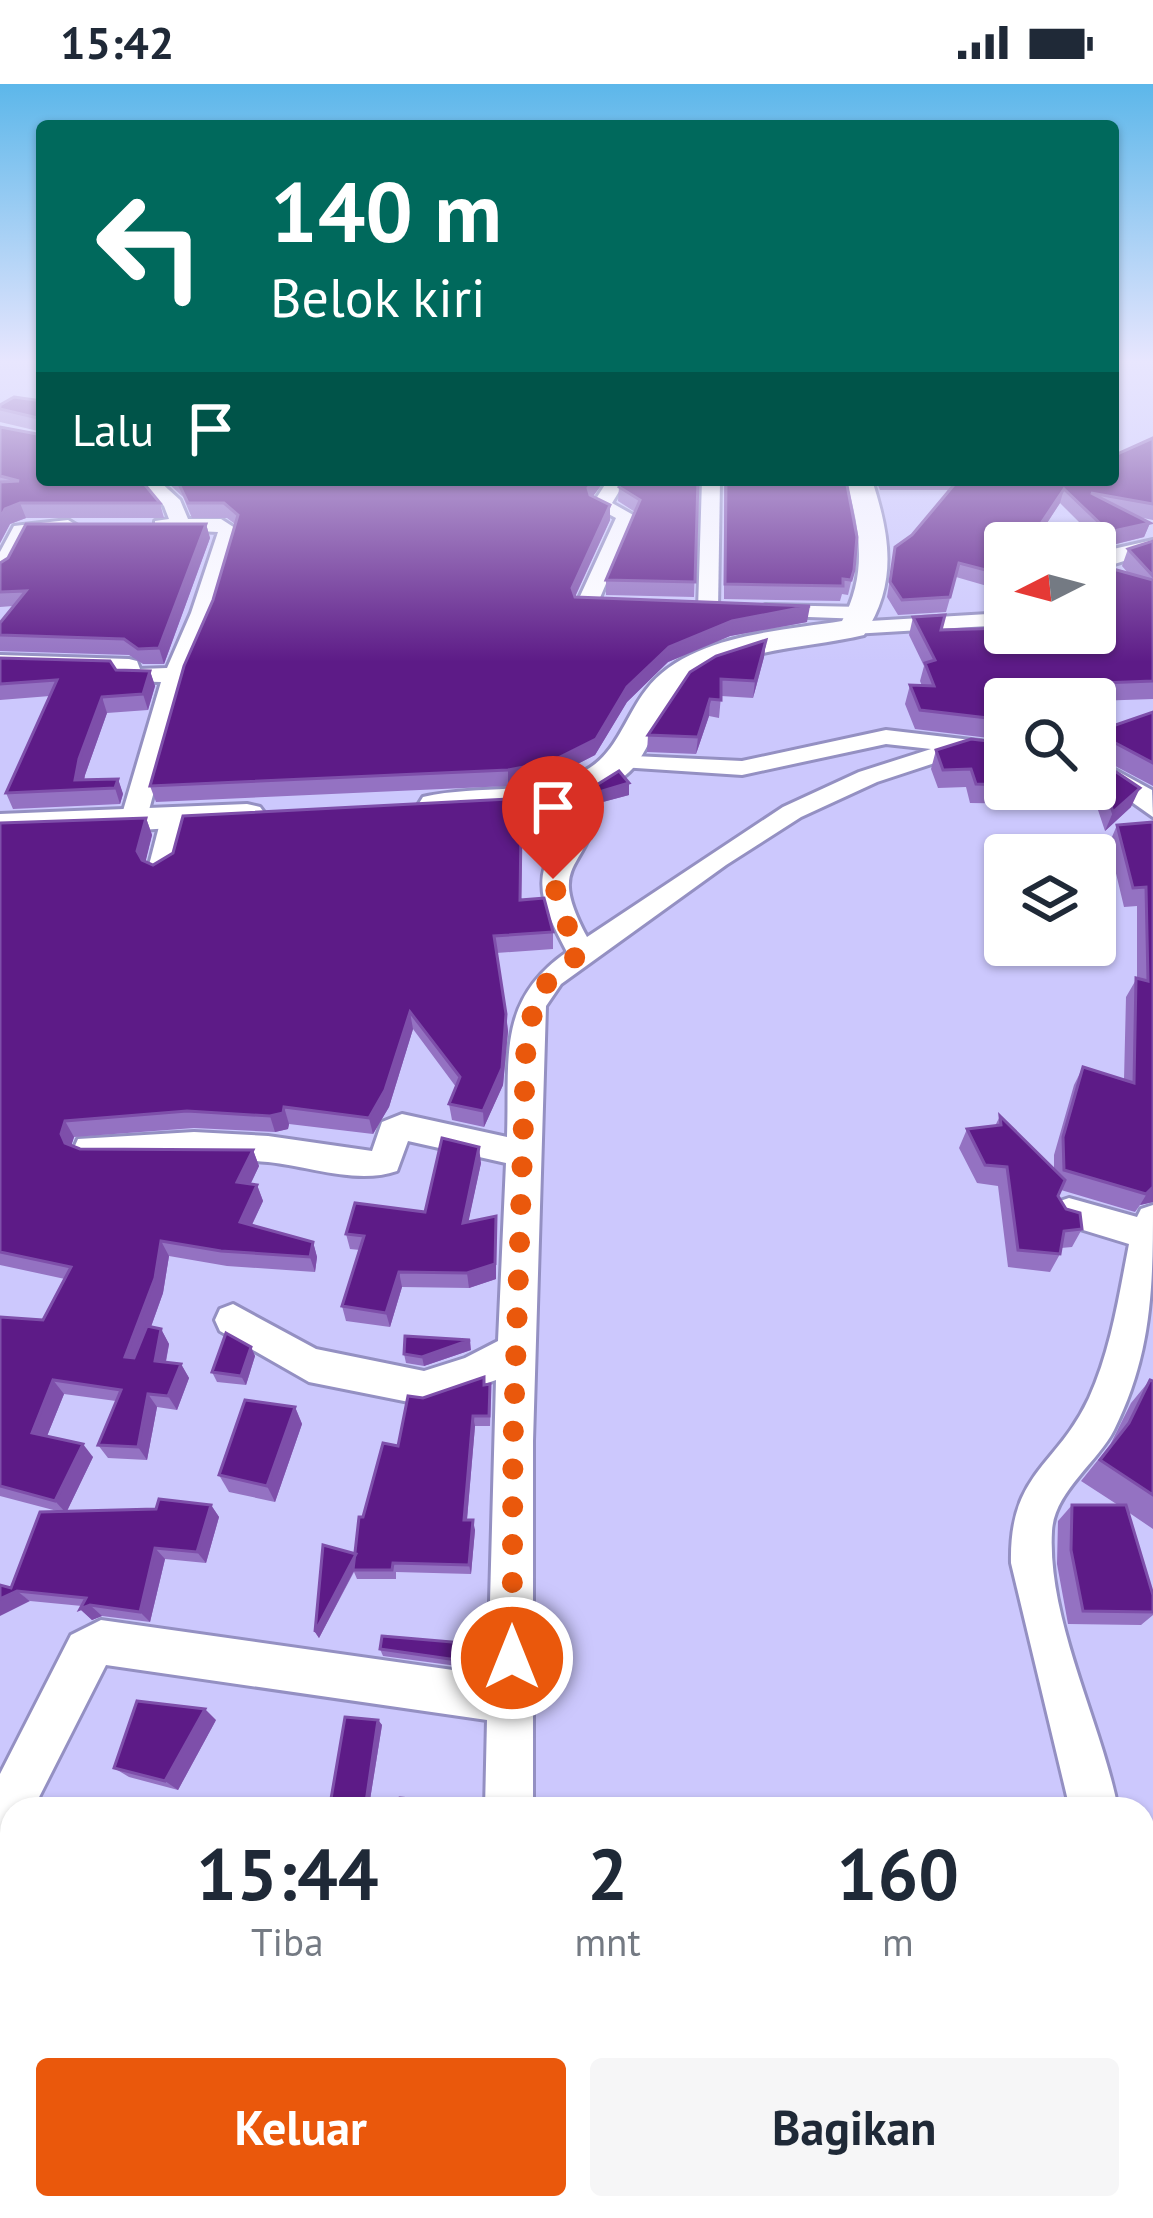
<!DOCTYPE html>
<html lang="id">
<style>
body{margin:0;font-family:"PT Sans",sans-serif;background:#f6f6f7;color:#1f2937;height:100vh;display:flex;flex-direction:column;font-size:45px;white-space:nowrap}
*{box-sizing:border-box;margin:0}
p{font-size:39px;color:#747a83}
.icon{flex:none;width:66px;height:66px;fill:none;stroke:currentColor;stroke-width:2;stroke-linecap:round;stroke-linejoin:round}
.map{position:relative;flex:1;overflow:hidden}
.sheet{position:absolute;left:0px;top:1713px;width:1155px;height:423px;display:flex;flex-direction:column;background:#fff;border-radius:36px 36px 0 0;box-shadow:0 3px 9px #0004}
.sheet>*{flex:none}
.hud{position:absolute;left:36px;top:36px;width:1083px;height:366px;border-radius:12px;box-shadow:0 3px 9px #0004;background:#00695c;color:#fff;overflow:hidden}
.needle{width:78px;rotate:264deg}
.fabs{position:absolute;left:984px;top:438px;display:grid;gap:24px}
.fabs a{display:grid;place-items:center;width:132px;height:132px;border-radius:12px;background:#fff;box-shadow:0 3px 9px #0004;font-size:60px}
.pin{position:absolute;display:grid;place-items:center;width:102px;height:102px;color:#fff;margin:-123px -51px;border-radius:50% 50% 50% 0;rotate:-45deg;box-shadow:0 0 12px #0007}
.pin .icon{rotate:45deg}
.me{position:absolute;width:132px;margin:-66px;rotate:0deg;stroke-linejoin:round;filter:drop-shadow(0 0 9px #0008)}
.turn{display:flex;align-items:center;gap:42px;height:252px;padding:0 36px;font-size:54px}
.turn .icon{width:156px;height:156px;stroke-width:2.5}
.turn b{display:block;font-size:84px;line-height:102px}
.then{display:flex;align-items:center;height:114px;padding:0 36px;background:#0003;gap:24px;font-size:45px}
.eta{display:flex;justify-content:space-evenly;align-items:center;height:204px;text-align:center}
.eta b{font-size:72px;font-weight:700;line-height:84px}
.primary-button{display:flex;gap:24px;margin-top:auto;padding:24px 36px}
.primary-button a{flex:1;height:138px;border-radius:12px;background:#ea580c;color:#fff;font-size:48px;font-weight:700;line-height:138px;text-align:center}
.primary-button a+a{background:#f6f6f7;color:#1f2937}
.status{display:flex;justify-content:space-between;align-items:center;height:84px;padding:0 60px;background:#fff;direction:ltr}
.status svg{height:33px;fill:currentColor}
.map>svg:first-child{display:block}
</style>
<div class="status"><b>15:42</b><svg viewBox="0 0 49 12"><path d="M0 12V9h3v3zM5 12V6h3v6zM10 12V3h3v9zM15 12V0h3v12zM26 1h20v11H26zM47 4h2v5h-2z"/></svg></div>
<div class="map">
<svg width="1153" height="2134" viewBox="0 0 1153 2134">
<rect width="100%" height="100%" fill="#ccc8fd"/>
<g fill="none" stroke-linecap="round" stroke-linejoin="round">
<defs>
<g id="street">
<polygon points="139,396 158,396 180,416 188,435 221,435 238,446 213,529 184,596 146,737 133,745 120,737 161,598 121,597 118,588 0,585 0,571 129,575 137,577 140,585 167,584 191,529 218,448 155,445 155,437 169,435 164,422"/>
<path d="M608,396H626L612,419L635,432L599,516L625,519V527C611,531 586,531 576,521L616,434L592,421Z"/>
<polygon points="702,396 720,396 718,526 708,532 698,526"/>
<polygon points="68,436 78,442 75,446 28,451 10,487 0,493 0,468 14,442"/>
<polygon points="1153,456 1153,468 1095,486 1095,471 1100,468"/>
<polygon points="765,521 863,523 874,529 863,535 758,531 755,527"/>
<polygon points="1005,529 1005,541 853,550 842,544 853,538"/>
<path d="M886,646L1005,660V674L965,669L877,698L801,733L726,781L561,900L546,922L533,1357V1725H485L487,1636L106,1581L33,1725H12V1759L0,1764V1690L71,1551L101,1536L488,1591L496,1296L424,1321L309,1298L220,1247L215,1236L220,1225L233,1220L316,1265L424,1287L465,1274L498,1257L506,1079L408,1057L397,1087C357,1101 309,1082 268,1078C214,1072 145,1074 90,1077L78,1073L74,1064L78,1055L194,1048L268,1052L372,1067L382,1038L402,1030L507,1053C510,975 496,917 567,868C550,835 530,802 552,767C562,750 568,745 571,724L557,706L560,701H578L597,723C588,789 545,775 587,853L783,723L859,688L931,665L886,660L742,691L621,683L612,681V671L742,677Z"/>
<polygon points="1095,675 1152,706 1153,733 1095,692"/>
<polygon points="174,727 187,735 174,785 161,794 152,791 148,785 161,735"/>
<path d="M1069,1114L1137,1133L1141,1125L1153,1121C1153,1203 1152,1270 1114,1346C1097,1379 1054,1408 1052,1447C1047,1536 1101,1637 1118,1725H1070L1011,1479C1009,1388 1057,1383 1089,1314C1111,1266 1119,1211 1129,1160L1057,1138L1052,1128L1057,1118Z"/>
<polygon points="1153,1971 1153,2025 1143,2026 1143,1972"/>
<polygon points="12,2078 12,2124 33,2124 26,2134 0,2134 0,2083"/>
<rect x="477" y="2124" width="56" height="10"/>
</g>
<g id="secondary">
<path d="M846,396H872C890,452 898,499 864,551C805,565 739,563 688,600C660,620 655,658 633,684C599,723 471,741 423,729L418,721L423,713C477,700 535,713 586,686C617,669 625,633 646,606C687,551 780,547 842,537C868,490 860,445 846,396Z"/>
<polygon points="247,720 260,723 266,731 260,739 0,754 0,730"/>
</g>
</defs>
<use href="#street" stroke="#9490c2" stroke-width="6"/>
<use href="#secondary" stroke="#9490c2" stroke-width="6"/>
<use href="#street" fill="#fff" fill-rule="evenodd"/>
<use href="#secondary" fill="#fff" fill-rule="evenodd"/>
</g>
<g fill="#9472c2">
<polygon points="14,313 160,419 164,434 26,434 10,440 0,459 0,343 37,350 38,347 0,338 0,321"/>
<polygon points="1153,354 1153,436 1138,433 1150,439 1144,453 1104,463 1060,419 1034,459 1005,459 1005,502 1001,506 956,493 946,528 898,531 887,513 895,463 912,451 949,406 880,406 876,396 1113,396"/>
<polygon points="165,396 605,396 593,412 610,436 575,513 807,538 730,552 668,578 627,618 595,671 550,694 508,702 156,718 150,702 213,516 235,440 227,434 192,434 183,413"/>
<polygon points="698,396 694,513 606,511 606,496 635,428 618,417 619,403"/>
<polygon points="724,396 846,396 854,486 848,511 842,510 840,517 724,515"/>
<polygon points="206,440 210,454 164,580 143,580 129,571 0,567 0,539 13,522 0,523 0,479"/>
<polygon points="1153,457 1153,615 1095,617 1095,615 1005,615 1005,656 915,645 905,620 910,601 922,602 920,597 924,582 909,551 913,533 941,546 1095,549 1128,489 1122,482 1128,465"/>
<polygon points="766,556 764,573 753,614 721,612 719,634 709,632 696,670 647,668 648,651"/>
<polygon points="0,574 116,586 150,587 155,602 148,626 107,629 85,691 84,696 118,695 123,710 120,720 13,725 6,709 50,612 0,616"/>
<polygon points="1153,628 1153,702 1100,674 1100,677 1131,723 1105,747 1097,723 1028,716 1026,720 970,719 966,703 938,704 931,685 936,666 1005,659 1005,705 1095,705 1095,641 1104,645"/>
<polygon points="629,699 629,711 599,719 594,713 595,702"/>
<polygon points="146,734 152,751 145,778 153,781 564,736 551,759 522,761 521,816 553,848 553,865 496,869 508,947 503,1001 484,1043 452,1036 449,1020 456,1003 413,945 389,1023 373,1050 289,1040 288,1045 275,1048 194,1044 74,1053 71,1061 80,1065 253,1066 259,1082 250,1100 257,1101 263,1117 252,1141 313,1158 317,1173 315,1188 227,1182 169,1172 163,1209 151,1243 161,1245 169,1260 166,1278 181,1280 189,1294 177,1326 157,1323 147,1376 108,1374 98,1361 116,1317 64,1310 47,1352 93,1373 67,1427 156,1425 211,1421 219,1433 206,1479 165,1475 150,1538 102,1532 92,1536 80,1525 82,1522 30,1517 11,1504 61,1428 0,1412 0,1233 43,1236 65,1195 0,1181 0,739"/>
<polygon points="1153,738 1153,1118 1140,1121 1135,1128 1061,1106 1058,1112 1082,1145 1072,1163 1061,1164 1060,1170 1050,1188 1008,1183 998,1102 977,1099 959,1064 967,1045 995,1042 1000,1032 1054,1085 1054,1071 1074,1001 1083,983 1124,996 1126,913 1137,894 1137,822 1124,823 1109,760 1117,741"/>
<polygon points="481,1079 468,1138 496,1132 496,1195 469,1204 402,1203 390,1243 346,1237 342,1222 360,1166 350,1165 346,1150 425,1128"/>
<polygon points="251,1263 255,1272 246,1301 217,1298 212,1288"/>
<polygon points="471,1266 424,1282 406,1279 404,1270"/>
<polygon points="1150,1296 1153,1297 1153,1445 1128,1428 1153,1511 1153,1531 1141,1541 1068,1540 1057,1480 1058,1437 1072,1421 1118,1421 1081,1397 1110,1361 1131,1319"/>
<polygon points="485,1300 490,1300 491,1312 490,1342 475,1342 467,1436 475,1446 471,1490 396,1488 396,1495 357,1495 354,1488 319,1554 315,1548 355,1470 363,1433 398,1362"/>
<polygon points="295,1323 302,1340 275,1418 229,1408 219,1391"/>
<polygon points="476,1560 477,1567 472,1584 383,1572 380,1565"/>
<polygon points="216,1636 178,1706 129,1693 114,1684"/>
<polygon points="378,1636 382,1641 369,1722 335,1719 331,1715"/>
<polygon points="1153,1762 1153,1875 1143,1833 1143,1766"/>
<polygon points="1153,1890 1153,1969 1150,1967 1143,1948"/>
<polygon points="1143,2019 1153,2020 1153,2134 1040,2134 1037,2124 1143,2124"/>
<polygon points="214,2124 387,2124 406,2127 405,2134 204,2134 205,2128"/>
</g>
<g fill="#7e4faa">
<polygon points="594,396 605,396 588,419 588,404"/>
<polygon points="1064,405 1060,419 1034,459 1028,459"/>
<polygon points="20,419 26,434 10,440 0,459 0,434 5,425"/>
<polygon points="610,421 610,436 572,519 572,504"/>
<polygon points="1150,439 1144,453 1104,463 1109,448"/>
<polygon points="206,440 210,454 164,580 159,564"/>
<polygon points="810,522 807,538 730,552 668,578 627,618 595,671 550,694 508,702 508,686 627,603 669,563 732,537"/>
<polygon points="766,556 764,573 753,614 755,597"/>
<polygon points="150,587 155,602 148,626 143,610"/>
<polygon points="102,613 107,629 85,691 82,706 75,696 79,675"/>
<polygon points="710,615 709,632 696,670 698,653"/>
<polygon points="118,695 123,710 120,720 115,704"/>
<polygon points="629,699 629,711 599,719 599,708"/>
<polygon points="1140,704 1131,723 1105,747 1113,728"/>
<polygon points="564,706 564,736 551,759 551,742"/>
<polygon points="146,734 152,751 144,784 137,767"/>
<polygon points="410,928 413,945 389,1023 373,1050 369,1034"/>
<polygon points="506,930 508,947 503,1001 484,1043 483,1027"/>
<polygon points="284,1023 289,1040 288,1045 275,1048 270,1032"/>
<polygon points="65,1037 74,1053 70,1066 74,1075 61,1050"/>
<polygon points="479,1063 481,1079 465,1154 463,1139"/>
<polygon points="253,1066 259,1082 244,1114 237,1098"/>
<polygon points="257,1101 263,1117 246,1153 240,1138"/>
<polygon points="1151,1103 1153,1103 1153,1118 1140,1121"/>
<polygon points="496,1132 496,1195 469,1204 467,1189"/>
<polygon points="161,1157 169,1172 163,1209 135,1287 125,1273"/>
<polygon points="313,1158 317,1173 315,1188 310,1173"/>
<polygon points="399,1188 402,1203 390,1243 386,1229"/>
<polygon points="161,1245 169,1260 163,1291 155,1277"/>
<polygon points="470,1256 471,1266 424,1282 422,1273"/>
<polygon points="251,1263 255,1272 246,1301 241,1292"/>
<polygon points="181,1280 189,1294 177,1326 168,1312"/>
<polygon points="53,1296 64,1310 43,1362 32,1349"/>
<polygon points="148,1310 157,1323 147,1376 138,1363"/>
<polygon points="295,1323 302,1340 275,1418 267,1402"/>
<polygon points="473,1332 475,1342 466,1446 464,1436"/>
<polygon points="83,1360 93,1373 66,1429 55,1417"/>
<polygon points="211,1421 219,1433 206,1479 197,1468"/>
<polygon points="473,1436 475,1446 471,1490 469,1481"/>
<polygon points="155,1464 165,1475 150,1538 140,1528"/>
<polygon points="356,1470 359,1477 319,1554 315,1548"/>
<polygon points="17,1507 30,1517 0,1532 0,1515"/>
<polygon points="90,1521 102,1532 92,1536 80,1525"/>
<polygon points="205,1625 216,1636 178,1706 165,1697"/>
<polygon points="378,1636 382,1641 369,1722 366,1718"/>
</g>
<g fill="#5d1b87" stroke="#7e4faa" stroke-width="3">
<polygon points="14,313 42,317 42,335 0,325 0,321"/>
<polygon points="42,335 42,396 141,396 160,419 20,419 5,425 0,434 0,398 19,397 0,392 0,343 37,350"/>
<polygon points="1153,354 1153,420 1091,409 1150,439 1109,448 1064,405 1028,459 1005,459 1005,491 959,479 950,513 902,516 890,498 895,463 912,451 958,396 1113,396 1113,372"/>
<polygon points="177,396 594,396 588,404 590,411 610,421 572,504 575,513 810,522 732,537 669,563 627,603 596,655 550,678 508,686 150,702 184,582 213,516 238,431 224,419 188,419"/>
<polygon points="622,396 698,396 695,498 606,496 640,416 619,403"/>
<polygon points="726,396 846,396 857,453 854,486 851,496 843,495 843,502 725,500"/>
<polygon points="26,440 206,440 159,564 138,565 124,555 0,551 0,539 26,507 0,508 0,479 8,474"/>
<polygon points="1153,457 1153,492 1128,465"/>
<polygon points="1095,480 1153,496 1153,597 996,603 1005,622 1005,636 920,626 910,601 934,602 925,579 935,576 913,533 945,531 941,546 1005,544 1005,549 1095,549"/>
<polygon points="766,556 755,597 721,595 721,616 710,615 698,653 648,651 690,588 716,572"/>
<polygon points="0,574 110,577 116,586 150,587 143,610 102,613 79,675 75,696 118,695 115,704 6,709 57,596 0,600"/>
<polygon points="1153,628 1153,679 1102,652 1100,677 1140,704 1113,728 1105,704 1095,703 1095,641 1098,641 1104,645"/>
<polygon points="971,655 1005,659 1005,701 976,700 971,685 943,686 936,666"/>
<polygon points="619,687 629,699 599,708 595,702"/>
<polygon points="564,706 564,719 551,742 521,744 520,816 544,814 553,848 494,852 506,930 502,984 483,1027 449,1020 460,993 410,928 385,1006 369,1034 284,1023 283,1029 270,1032 187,1027 65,1037 61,1050 65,1059 80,1065 253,1066 237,1098 257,1101 240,1138 313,1158 310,1173 221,1167 161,1157 155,1194 125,1273 134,1274 147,1242 161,1245 155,1277 181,1280 168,1312 148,1310 138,1363 98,1361 121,1306 53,1296 32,1349 83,1360 55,1417 0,1402 0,1233 43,1236 71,1183 0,1168 0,739 146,734 137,767 142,776 153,781 173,769 183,732 509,715"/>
<polygon points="1153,738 1153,1103 1146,1110 1064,1086 1063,1053 1083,983 1134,999 1136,894 1148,897 1146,803 1133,804 1117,741"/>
<polygon points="1000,1032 1065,1096 1058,1112 1066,1125 1080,1129 1082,1145 1064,1147 1060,1170 1018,1166 1007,1083 985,1081 967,1045 1001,1041"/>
<polygon points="442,1054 479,1063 463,1139 496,1132 495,1180 467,1189 399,1188 386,1229 342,1222 364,1152 346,1150 355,1119 425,1128"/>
<polygon points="226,1249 251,1263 241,1292 212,1288"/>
<polygon points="405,1252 470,1256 422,1273 404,1270"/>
<polygon points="484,1293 484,1301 490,1300 489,1332 473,1332 464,1436 473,1436 469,1481 393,1479 392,1486 353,1486 359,1433 363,1433 383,1359 398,1362 408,1312 423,1314"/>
<polygon points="1150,1296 1153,1297 1153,1411 1100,1376 1129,1339"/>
<polygon points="245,1316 295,1323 267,1402 219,1391"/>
<polygon points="159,1415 211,1421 197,1468 155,1464 140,1528 90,1521 80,1525 86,1514 17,1507 0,1515 0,1501 11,1504 40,1428 156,1425"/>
<polygon points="1072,1421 1126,1421 1153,1511 1153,1528 1083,1527 1071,1466"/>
<polygon points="323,1461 356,1470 315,1548"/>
<polygon points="382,1552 476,1560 471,1578 380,1565"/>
<polygon points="137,1617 205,1625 165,1697 114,1684"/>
<polygon points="345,1633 378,1636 366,1718 331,1715"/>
<polygon points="400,1714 456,1719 455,1725 398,1725"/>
<polygon points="1153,1890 1153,1947 1143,1948 1143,1891"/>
<polygon points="0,1930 12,1931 12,2050 0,2049"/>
<polygon points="1143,2021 1153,2021 1153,2134 1059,2134 1056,2124 1143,2124"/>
<polygon points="329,2124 390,2134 204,2134 205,2128 327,2133"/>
</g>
<linearGradient id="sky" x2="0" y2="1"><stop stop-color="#5cb7ea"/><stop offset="0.48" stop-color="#e8e6fe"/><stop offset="1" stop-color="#e8e6fe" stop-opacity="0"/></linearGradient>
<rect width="1153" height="578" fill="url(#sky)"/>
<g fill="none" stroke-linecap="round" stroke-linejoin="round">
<polyline stroke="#ea580c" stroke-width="21" stroke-dasharray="0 37.8" points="512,1574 513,1357 526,962 537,908 581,868 562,832 553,795"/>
</g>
</svg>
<div class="fabs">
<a><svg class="needle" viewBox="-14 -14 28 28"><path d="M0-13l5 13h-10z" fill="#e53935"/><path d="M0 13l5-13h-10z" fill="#747a83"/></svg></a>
<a><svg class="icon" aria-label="search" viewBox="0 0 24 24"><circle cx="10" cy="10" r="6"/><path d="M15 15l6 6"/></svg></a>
<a><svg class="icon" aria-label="layers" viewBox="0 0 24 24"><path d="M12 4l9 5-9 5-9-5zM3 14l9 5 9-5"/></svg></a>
</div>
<div class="pin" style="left:553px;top:795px;background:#d93025"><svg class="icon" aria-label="arrive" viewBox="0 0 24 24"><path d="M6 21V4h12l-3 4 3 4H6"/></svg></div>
<svg class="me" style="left:512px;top:1574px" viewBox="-20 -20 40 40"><circle r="17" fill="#ea580c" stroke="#fff" stroke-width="3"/><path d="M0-11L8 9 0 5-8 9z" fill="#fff"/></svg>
<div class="hud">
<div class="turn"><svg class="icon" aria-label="left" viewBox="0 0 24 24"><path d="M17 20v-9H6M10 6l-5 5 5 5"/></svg><div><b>140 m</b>Belok kiri</div></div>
<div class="then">Lalu<svg class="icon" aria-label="arrive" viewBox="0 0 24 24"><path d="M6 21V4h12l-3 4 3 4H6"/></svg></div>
</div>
<section class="sheet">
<div class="eta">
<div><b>15:44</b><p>Tiba</p></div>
<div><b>2</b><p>mnt</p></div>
<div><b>160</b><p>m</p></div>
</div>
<div class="primary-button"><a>Keluar</a><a>Bagikan</a></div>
</section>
</div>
